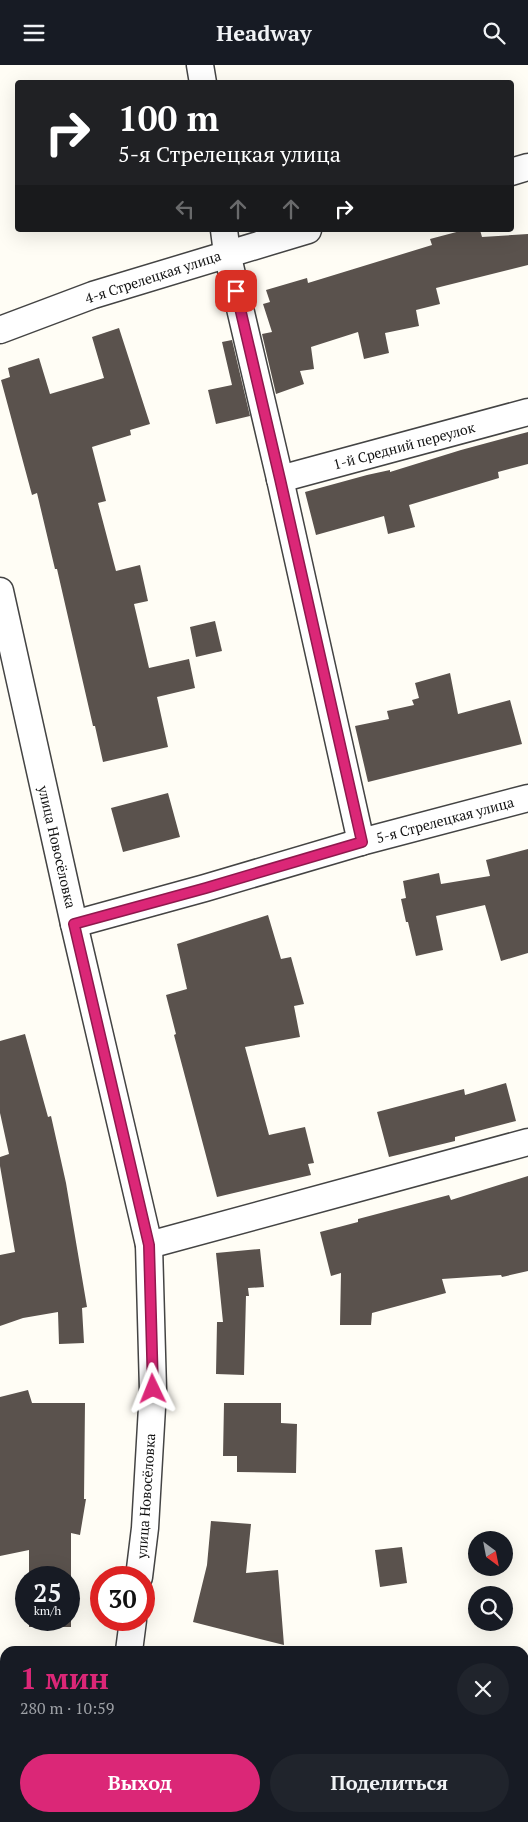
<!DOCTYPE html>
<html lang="ru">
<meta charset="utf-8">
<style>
body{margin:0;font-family:"PT Serif",serif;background:#20242c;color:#f1f3f6;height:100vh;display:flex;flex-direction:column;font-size:19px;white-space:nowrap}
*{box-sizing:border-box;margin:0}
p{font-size:16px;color:#9ea1a6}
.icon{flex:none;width:28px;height:28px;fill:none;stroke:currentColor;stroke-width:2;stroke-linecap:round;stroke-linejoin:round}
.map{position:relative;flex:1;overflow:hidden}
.side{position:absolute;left:0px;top:1581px;width:529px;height:176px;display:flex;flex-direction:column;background:#171b24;border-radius:15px 15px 0 0;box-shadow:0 5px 20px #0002}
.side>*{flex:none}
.hud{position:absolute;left:15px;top:15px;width:499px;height:152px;border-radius:5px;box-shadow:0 5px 20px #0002;background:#202124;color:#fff;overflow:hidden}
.needle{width:32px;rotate:148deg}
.buttons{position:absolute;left:468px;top:1466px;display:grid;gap:10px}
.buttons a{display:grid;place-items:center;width:45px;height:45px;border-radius:50%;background:#171b24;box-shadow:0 5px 20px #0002;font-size:25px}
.speed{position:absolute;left:15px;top:1501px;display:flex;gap:10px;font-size:25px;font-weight:700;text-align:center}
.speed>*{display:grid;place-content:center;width:65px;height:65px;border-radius:50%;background:#171b24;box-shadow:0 5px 20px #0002;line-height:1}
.speed small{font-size:12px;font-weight:400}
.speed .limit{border:8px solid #d22;background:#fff;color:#111}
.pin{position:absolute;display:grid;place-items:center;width:42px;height:42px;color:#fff;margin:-21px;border-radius:10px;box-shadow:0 2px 8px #0006}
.me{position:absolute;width:55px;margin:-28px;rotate:358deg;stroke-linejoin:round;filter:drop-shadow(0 0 4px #0008)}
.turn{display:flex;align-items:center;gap:18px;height:105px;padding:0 20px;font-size:22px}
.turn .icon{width:65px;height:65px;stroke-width:2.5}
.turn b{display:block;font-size:35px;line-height:42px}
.lanes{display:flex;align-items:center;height:48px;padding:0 20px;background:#0003;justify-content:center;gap:25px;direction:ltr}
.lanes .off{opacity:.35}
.round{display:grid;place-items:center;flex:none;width:52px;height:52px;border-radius:26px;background:#20242c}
.headline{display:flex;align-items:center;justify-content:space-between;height:85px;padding:0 20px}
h1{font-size:30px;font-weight:700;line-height:38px;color:#db2777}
.cta{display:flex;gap:10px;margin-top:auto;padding:10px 20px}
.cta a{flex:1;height:58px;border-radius:30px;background:#db2777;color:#fff;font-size:20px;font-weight:700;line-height:58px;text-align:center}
.cta a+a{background:#20242c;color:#f1f3f6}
header{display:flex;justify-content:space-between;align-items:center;height:65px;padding:0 20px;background:#171b24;font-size:22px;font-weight:700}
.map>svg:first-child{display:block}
</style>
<header><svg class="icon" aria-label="menu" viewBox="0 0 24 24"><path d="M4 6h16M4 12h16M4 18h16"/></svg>Headway<svg class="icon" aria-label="search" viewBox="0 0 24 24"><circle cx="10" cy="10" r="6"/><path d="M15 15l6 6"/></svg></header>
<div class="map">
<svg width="528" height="1757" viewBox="0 0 528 1757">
<rect width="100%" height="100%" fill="#fffdf5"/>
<g fill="#5a524d">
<polygon points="464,165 480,165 482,172 528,169 528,200 436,223 440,239 416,245 419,261 385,268 389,288 364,294 358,267 311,282 314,304 300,306 304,319 276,329 262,269 272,267 263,239 270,237 266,225 307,213 308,218 432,180 430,174"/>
<polygon points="119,263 150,359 130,365 131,370 92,382 106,436 98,438 116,506 140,500 148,536 134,539 149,603 189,594 195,623 157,632 168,682 103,697 95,661 93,661 57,504 55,504 37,428 32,430 1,315 10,312 8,303 39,293 50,329 104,313 92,272"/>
<polygon points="232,275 250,351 216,359 208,325 232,320 222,277"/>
<polygon points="528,367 528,399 498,407 499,413 409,440 415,462 388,469 384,451 316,470 305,427 367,410 390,405 390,407 461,385"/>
<polygon points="215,556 222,586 196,592 190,562"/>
<polygon points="450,608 458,649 510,635 522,679 368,717 355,661 389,654 387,646 414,640 412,635 419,633 415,618"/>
<polygon points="168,728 180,772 123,787 111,743"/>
<polygon points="528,784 528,888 501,896 485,840 436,851 443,885 416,891 408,857 406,857 401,834 406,833 403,816 439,808 441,819 490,811 486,795"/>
<polygon points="268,850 281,894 291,892 304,939 294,941 300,972 245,982 269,1070 305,1062 314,1098 308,1099 311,1110 217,1132 174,970 176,969 166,930 187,924 177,879"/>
<polygon points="25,969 48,1052 51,1051 66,1118 87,1242 82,1243 84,1278 59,1279 58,1247 23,1253 0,1261 0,1190 15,1187 0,1101 0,1092 9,1089 0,1048 0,976"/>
<polygon points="506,1018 516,1056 455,1072 455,1076 389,1092 377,1047 464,1024 465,1030"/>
<polygon points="528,1111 528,1206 502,1212 501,1210 442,1214 446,1228 372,1248 371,1260 340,1260 341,1208 331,1211 320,1167 358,1157 358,1154 449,1130 451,1135"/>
<polygon points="260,1184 264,1222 248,1223 249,1231 246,1231 244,1310 216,1309 217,1257 223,1257 216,1188"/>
<polygon points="28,1325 32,1338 85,1338 84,1434 86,1434 80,1470 71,1468 71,1562 29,1562 29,1555 69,1555 69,1512 29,1512 29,1485 0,1491 0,1332"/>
<polygon points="224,1338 281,1338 281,1358 297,1359 296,1408 237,1407 237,1391 223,1391"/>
<polygon points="211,1456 251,1459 246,1508 278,1505 284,1580 193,1557 207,1500"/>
<polygon points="402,1482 407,1518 380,1522 375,1485"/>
</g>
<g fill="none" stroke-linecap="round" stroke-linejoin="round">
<defs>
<g id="minor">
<polyline points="200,0 203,18"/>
<polyline points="511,107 528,102"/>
<polyline points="224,165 227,188 280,414 361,777"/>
<polyline points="0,265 93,230 308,165"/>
<polyline points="280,414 528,347"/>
<polyline points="0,526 74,859 149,1180 153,1325 145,1463 139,1512"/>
<polyline points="74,859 205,823 361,777 528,733"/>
<polyline points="149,1180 528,1077"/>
<polyline points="129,1586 133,1555"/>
<polyline points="86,1757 87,1752"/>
</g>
</defs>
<use href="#minor" stroke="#444" stroke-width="29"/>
<use href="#minor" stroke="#fff" stroke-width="26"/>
</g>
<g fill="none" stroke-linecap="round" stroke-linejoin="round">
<defs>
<polyline id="route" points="153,1324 149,1180 74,859 206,823 362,777 280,414 236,226"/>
</defs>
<use href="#route" stroke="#8e194d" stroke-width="12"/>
<use href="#route" stroke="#db2777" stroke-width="9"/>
</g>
<g text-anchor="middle" stroke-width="5" stroke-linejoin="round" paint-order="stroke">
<g font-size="14" fill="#111" stroke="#fff">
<text transform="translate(153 212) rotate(-18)" y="5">4-я Стрелецкая улица</text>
<text transform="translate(404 381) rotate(-15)" y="5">1-й Средний переулок</text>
<text transform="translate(445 755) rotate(-15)" y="5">5-я Стрелецкая улица</text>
<text transform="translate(57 782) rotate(77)" y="5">улица Новосёловка</text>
<text transform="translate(146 1431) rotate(-86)" y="5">улица Новосёловка</text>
</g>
</g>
</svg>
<div class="buttons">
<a><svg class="needle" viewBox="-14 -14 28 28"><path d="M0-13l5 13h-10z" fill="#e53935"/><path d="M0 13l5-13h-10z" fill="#9ea1a6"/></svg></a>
<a><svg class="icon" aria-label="search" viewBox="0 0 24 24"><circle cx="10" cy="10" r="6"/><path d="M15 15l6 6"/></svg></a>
</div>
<div class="speed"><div>25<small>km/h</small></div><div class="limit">30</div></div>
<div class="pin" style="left:236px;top:226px;background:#d93025"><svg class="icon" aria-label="arrive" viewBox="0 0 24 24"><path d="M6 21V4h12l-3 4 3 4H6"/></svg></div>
<svg class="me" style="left:153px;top:1324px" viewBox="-20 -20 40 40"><path d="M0-17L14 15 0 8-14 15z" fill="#db2777" stroke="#fff" stroke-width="4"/></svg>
<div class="hud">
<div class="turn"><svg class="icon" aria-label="right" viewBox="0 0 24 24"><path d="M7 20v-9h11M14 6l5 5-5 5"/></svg><div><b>100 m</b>5-я Стрелецкая улица</div></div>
<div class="lanes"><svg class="icon off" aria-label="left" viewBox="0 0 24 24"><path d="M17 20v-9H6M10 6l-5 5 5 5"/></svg><svg class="icon off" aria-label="ahead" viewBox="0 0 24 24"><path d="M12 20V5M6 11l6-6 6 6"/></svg><svg class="icon off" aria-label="ahead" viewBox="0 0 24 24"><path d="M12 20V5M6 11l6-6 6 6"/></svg><svg class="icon" aria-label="right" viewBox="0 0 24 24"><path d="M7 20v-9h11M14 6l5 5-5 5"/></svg></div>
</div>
<section class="side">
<div class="headline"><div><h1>1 мин</h1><p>280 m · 10:59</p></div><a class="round"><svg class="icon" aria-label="close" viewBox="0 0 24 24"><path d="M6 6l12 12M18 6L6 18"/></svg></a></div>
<div class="cta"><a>Выход</a><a>Поделиться</a></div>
</section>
</div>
